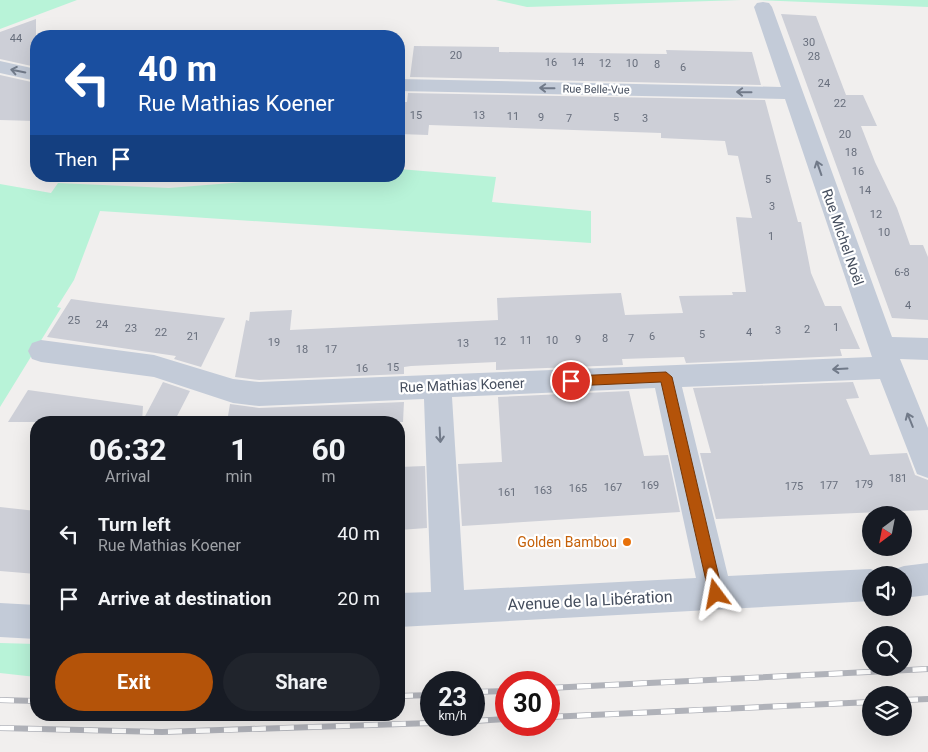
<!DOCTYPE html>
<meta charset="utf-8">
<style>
body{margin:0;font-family:Roboto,sans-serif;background:#20242c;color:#f1f3f6;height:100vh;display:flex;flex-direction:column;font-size:19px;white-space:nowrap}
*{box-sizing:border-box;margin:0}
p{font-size:16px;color:#9ea1a6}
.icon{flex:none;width:28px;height:28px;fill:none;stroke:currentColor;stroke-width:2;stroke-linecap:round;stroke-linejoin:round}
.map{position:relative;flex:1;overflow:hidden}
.sheet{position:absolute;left:30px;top:416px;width:375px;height:305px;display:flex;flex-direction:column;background:#171b24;border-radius:20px;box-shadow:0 5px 20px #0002}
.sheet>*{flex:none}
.banner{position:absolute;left:30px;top:30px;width:375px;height:152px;border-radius:20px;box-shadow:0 5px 20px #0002;background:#1a4fa0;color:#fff;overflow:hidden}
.needle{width:32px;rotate:212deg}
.fabs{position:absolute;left:862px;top:506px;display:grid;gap:10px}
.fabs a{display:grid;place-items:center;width:50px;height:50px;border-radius:50%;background:#171b24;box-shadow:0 5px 20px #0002;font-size:25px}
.speed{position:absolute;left:420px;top:671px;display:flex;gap:10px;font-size:25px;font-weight:700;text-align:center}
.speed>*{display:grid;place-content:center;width:65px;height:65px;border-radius:50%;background:#171b24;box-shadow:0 5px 20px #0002;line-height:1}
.speed small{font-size:12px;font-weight:400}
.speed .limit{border:8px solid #d22;background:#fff;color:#111}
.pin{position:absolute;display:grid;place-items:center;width:42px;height:42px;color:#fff;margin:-21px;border:2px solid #fff;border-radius:50%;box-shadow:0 1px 5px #0007}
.me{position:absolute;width:55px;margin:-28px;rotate:347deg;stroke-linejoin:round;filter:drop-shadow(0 0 4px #0008)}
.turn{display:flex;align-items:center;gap:18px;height:105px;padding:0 25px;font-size:22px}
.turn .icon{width:65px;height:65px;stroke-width:2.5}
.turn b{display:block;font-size:35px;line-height:42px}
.then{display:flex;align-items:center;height:48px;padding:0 25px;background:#0003;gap:10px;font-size:19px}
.eta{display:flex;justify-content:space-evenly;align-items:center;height:85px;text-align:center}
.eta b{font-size:30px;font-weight:700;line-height:35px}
.cta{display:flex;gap:10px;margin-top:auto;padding:10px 25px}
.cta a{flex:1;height:58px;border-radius:30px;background:#b45309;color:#fff;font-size:20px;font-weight:700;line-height:58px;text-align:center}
.cta a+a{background:#20242c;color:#f1f3f6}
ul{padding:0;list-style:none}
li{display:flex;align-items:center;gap:15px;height:65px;padding:0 25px}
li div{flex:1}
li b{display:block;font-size:19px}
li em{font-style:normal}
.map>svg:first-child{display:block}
</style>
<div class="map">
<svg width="928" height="752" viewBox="0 0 928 752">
<rect width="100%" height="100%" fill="#f1efee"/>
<g fill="#b8f3d8">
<polygon points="0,0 77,0 0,29"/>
<polygon points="496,0 741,0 527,7"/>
<polygon points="756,0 928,0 928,7"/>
<polygon points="399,169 496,177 492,202 591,211 591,243 100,211 74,280 57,307 61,308 0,407 0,184 51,193 58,183 169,188 257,181 259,176 399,176"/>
<polygon points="0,643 36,644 36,654 31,654 36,677 0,673"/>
</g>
<g fill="#cdcfd7">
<polygon points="781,14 816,16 846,95 863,95 877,126 861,126 875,162 897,208 910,245 923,245 928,257 928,320 892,318"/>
<polygon points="36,19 36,67 0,59 0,32"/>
<polygon points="414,46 499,47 499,52 667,54 666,50 752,52 761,85 410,77"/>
<polygon points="0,75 36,83 36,121 0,120"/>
<polygon points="408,93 765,100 798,222 801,222 811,273 825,306 841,306 860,349 840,349 842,356 686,363 684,357 622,359 623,365 496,370 496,362 411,366 404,367 404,374 259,380 235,377 246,320 249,321 250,312 292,310 290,330 498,320 497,298 594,294 621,293 625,315 683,313 679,296 733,295 732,292 746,292 736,217 752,218 738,156 728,155 725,141 661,138 661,133 429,125 428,135 399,134 399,102 407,102"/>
<polygon points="71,299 100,303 225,318 201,367 174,359 176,356 47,337"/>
<polygon points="163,382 190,391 174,422 8,422 28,390 143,406 142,422"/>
<polygon points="853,382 859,398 846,399 870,455 907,453 915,475 928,480 928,510 716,519 700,453 711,453 693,388"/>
<polygon points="629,391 644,456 668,455 680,512 462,526 458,464 502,462 498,397"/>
<polygon points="404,402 403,422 227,422 230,404 259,408"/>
<polygon points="425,466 427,528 399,530 399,467"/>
<polygon points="0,507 36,511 36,574 0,571"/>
</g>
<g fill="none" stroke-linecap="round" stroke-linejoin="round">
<g fill="#c3cbd8" fill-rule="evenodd">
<path d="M763,2L769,3L772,7L892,337L928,338V360L900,359L928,428V478L917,474L880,379L682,387L728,576L871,569L883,575H871V601L399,627V593L431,592L424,399L259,406L233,403L154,377L41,362L32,359L28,351L32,343L41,340L154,355L233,379L259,382L872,357L785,99L399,91V79L781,87L754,7L757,3ZM655,388L696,578L464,590L452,397Z"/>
<polygon points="0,61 36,69 36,81 0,73"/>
<polygon points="928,563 928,595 904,598 904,575 890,575 892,570 904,566"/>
<polygon points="0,603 36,605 36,639 0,637"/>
</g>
<defs>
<g id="rail">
<polyline points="549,688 928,669"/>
<polyline points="474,692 506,691"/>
<polyline points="399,696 431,695"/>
<polyline points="0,700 36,701"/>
<polyline points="904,700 928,699"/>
<polyline points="549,717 871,702"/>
<polyline points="474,721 506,719"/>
<polyline points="0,728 162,732 431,723"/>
</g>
</defs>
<use href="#rail" stroke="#b0b2b9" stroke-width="6"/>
<use href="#rail" stroke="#fff" stroke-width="4.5" stroke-dasharray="14" stroke-linecap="butt"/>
</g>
<defs><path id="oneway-shaft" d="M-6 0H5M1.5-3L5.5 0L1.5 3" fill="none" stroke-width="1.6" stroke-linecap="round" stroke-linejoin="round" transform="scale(1.25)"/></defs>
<g stroke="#717a89">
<use href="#oneway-shaft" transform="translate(18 71) rotate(-169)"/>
<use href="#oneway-shaft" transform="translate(547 88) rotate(-179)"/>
<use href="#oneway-shaft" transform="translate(744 92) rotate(-179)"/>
<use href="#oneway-shaft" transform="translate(819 168) rotate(-109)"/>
<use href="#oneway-shaft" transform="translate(840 369) rotate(177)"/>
<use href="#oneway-shaft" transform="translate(910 420) rotate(-112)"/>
<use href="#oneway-shaft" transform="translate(440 435) rotate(87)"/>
</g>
<polygon fill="#b45309" stroke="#753606" points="666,372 672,377 723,594 721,599 716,601 711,599 709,594 661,382 571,386 565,381 571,376"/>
<circle fill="#e8710a" stroke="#fff" stroke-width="2" cx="627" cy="542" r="5"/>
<g text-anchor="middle" stroke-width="4.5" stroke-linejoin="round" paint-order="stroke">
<g font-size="11" fill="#676e7c">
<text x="16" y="42">44</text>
<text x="809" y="46">30</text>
<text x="456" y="59">20</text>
<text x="814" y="60">28</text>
<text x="551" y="66">16</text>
<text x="578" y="66">14</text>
<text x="605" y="67">12</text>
<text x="632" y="67">10</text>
<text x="657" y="68">8</text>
<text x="683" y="71">6</text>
<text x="824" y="87">24</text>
<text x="840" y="107">22</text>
<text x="416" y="119">15</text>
<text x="479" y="119">13</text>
<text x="513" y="120">11</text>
<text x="541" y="121">9</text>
<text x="616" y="121">5</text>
<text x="569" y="122">7</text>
<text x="645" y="122">3</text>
<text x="845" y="138">20</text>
<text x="851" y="156">18</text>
<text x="858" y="175">16</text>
<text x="768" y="183">5</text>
<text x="865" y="194">14</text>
<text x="772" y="210">3</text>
<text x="876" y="218">12</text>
<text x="884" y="236">10</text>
<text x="771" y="240">1</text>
<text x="902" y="276">6-8</text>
<text x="908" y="309">4</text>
<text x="74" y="324">25</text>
<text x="102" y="328">24</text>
<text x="836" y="331">1</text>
<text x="131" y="332">23</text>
<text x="807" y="333">2</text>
<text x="778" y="334">3</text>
<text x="161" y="336">22</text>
<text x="749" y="336">4</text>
<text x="702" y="338">5</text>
<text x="193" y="340">21</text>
<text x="652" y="340">6</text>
<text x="605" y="342">8</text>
<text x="631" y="342">7</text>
<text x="578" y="343">9</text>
<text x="526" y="344">11</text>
<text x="552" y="344">10</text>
<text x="500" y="345">12</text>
<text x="274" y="346">19</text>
<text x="463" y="347">13</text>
<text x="302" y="353">18</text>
<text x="331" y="353">17</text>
<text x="393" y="371">15</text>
<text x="362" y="372">16</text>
<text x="898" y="482">181</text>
<text x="864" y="488">179</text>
<text x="650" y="489">169</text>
<text x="829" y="489">177</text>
<text x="794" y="490">175</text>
<text x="613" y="491">167</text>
<text x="578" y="492">165</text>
<text x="543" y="494">163</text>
<text x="507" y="496">161</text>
</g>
<g font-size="11" fill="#454e5e" stroke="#fff">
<text transform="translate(596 89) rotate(1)" y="4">Rue Belle-Vue</text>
</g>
<g font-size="14" fill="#454e5e" stroke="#fff">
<text transform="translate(843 237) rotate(71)" y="5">Rue Michel Noël</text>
<text transform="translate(462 385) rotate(-2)" y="5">Rue Mathias Koener</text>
</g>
<g font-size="14" fill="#c56008" stroke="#fff" text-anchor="end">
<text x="617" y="547">Golden Bambou</text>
</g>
<g font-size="16" fill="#454e5e" stroke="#fff">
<text transform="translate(590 600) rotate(-3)" y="6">Avenue de la Libération</text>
</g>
</g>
</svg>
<div class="fabs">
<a><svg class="needle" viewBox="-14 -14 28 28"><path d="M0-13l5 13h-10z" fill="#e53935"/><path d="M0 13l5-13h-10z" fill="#9ea1a6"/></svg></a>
<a><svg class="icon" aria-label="sound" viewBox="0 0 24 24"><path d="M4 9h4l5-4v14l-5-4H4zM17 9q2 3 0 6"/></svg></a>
<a><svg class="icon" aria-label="search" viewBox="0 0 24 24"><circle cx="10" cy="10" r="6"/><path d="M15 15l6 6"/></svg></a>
<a><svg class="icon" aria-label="layers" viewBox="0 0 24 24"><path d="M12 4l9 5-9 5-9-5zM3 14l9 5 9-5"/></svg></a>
</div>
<div class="speed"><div>23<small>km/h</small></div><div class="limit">30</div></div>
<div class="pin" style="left:571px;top:381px;background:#d93025"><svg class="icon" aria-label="arrive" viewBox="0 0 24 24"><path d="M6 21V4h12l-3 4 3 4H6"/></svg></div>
<svg class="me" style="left:716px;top:594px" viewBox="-20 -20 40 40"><path d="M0-17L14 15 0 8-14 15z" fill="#b45309" stroke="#fff" stroke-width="4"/></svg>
<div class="banner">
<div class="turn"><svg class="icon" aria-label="left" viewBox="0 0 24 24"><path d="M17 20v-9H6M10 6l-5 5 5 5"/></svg><div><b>40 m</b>Rue Mathias Koener</div></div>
<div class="then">Then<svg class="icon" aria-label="arrive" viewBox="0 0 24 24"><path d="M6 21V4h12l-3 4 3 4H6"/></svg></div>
</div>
<section class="sheet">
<div class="eta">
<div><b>06:32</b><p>Arrival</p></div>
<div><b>1</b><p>min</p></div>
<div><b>60</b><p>m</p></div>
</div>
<ul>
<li><svg class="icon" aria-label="left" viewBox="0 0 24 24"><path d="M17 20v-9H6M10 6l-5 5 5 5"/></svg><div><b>Turn left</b><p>Rue Mathias Koener</p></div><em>40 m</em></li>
<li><svg class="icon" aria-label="arrive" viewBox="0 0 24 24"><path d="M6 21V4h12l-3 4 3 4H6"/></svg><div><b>Arrive at destination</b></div><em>20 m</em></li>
</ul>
<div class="cta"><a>Exit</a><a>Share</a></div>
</section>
</div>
